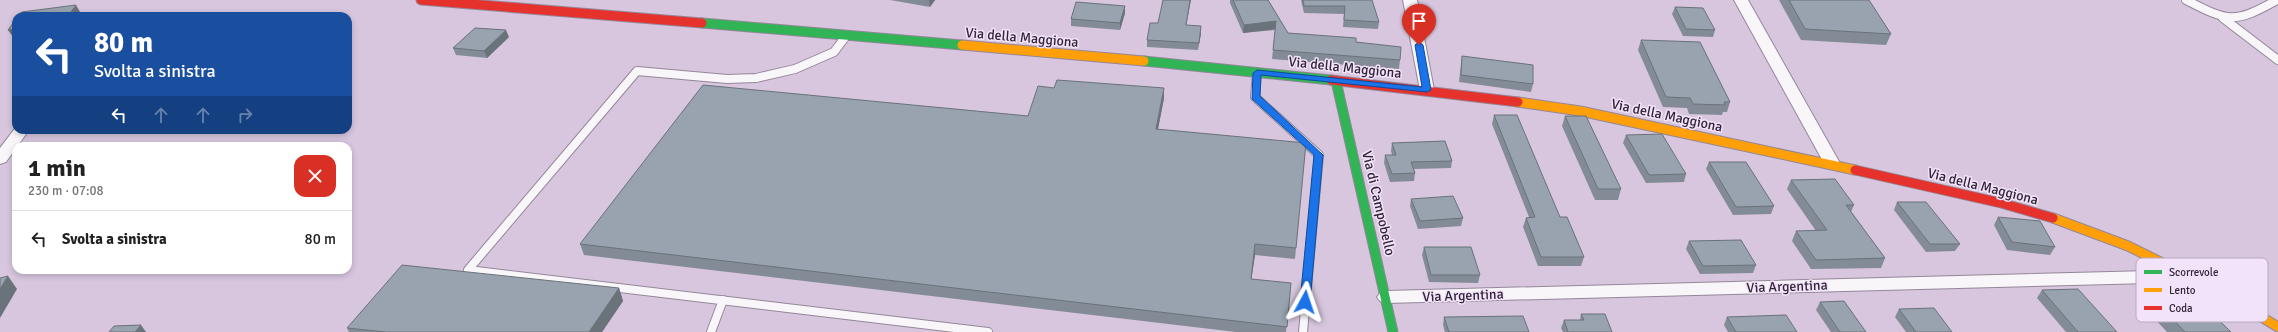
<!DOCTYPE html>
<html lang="it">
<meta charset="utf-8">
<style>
body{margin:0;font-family:Signika,sans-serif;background:#f6f6f6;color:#222;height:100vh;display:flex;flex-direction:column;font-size:15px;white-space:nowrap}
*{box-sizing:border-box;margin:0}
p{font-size:13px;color:#767676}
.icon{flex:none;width:22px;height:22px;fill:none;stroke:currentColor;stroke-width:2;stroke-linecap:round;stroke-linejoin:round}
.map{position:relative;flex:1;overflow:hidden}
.drawer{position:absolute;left:12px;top:142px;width:340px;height:132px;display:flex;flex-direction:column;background:#fff;border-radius:12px;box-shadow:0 2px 6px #0003}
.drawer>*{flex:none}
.guide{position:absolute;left:12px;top:12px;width:340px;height:122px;border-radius:12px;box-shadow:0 2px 6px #0003;background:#1a4fa0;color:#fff;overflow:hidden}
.pin{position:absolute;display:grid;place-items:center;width:34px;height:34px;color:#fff;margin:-41px -17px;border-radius:50% 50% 50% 0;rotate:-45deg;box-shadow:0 0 4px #0007}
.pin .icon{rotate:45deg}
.me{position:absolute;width:44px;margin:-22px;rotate:5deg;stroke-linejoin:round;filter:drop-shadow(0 0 3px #0008)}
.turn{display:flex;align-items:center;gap:14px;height:84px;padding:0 16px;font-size:18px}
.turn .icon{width:52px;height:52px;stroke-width:2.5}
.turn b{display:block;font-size:28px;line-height:34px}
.lanes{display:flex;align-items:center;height:38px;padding:0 16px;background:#0003;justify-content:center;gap:20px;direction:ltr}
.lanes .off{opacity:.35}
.round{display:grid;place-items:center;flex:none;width:42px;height:42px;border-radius:12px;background:#f6f6f6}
.headline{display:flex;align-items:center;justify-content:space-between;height:68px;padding:0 16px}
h1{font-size:24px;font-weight:800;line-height:30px}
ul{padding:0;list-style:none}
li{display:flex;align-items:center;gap:12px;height:56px;padding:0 16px;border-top:1px solid #e0e0e0}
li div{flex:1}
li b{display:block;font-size:15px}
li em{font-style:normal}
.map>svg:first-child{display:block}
</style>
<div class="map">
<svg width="2278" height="332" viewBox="0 0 2278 332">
<rect width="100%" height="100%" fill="#d7c6de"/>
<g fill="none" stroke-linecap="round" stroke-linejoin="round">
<defs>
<g id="lane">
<path d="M2186,0C2229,22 2234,24 2277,0"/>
<polyline points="2223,18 2278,60"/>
<polyline points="846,36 834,52 795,69 756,78 727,79 637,71 468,270 988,332"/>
<polyline points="1257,73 1255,97 1319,155 1303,332"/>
<polyline points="711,332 723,300"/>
</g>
<g id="street">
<polygon points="1403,0 1417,0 1434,90 1432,93 1422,93 1420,90"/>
<polygon points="1734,0 1748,0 1841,165 1839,168 1827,168 1825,165"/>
<polygon points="16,127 16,130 29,130 6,162 0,164 0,148"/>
<polygon points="2189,270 2195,272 2198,276 2195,280 2189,282 1386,303 1380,301 1377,297 1380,293 1386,291"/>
</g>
<g id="fast">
<polyline points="702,23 962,45"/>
<polyline points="1144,61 1331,80"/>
<polyline points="1336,81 1393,332"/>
</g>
<g id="slow">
<polyline points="962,45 1144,61"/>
<polyline points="1518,102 1580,111 1855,170"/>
<polyline points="2053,218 2128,246 2215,289 2278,327"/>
</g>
<g id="jam">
<polyline points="421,0 702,23"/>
<polyline points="1331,80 1518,102"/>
<polyline points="1855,170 2001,203 2053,218"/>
</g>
</defs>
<use href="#lane" stroke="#948799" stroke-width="10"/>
<use href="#street" stroke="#948799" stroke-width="2"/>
<use href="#fast" stroke="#948799" stroke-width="11"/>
<use href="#slow" stroke="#948799" stroke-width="11"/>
<use href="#jam" stroke="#948799" stroke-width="11"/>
<use href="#lane" stroke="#f9f6fa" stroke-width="8"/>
<use href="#street" fill="#f9f6fa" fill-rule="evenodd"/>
<use href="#fast" stroke="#30b455" stroke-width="9"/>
<use href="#slow" stroke="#ff9f0a" stroke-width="9"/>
<use href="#jam" stroke="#e5322d" stroke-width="9"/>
</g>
<g fill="#838c96">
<polygon points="890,0 935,0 930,7"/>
<polygon points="1230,0 1268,0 1288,33 1356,42 1400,60 1399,69 1272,59 1275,30 1243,33 1230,3"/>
<polygon points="1301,0 1372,0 1379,22 1378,29 1343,27 1344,14 1304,13"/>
<polygon points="1779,0 1869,0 1891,34 1886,45 1801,40"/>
<polygon points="1125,6 1125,13 1120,30 1071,26 1071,19"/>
<polygon points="1675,7 1715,30 1713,37 1683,36 1672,14"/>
<polygon points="1187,25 1201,33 1198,50 1147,47 1147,40"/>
<polygon points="509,37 487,58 456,55 453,48"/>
<polygon points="1641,40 1730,102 1727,112 1723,112 1722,115 1689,114 1687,108 1663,107 1638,50"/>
<polygon points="1462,56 1533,84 1531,92 1459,82 1461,64"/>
<polygon points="1054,88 1164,88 1164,98 1158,129 1296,248 1295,259 1255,255 1251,279 1291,283 1286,332 1236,332 584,255 580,244 1028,116"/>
<polygon points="1494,115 1560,217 1584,257 1581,266 1538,266 1523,227 1526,218 1529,217 1492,124"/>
<polygon points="1565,116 1621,189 1618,200 1595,200 1562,126"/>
<polygon points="1626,135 1686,174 1684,182 1646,183 1623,143"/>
<polygon points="1392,143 1452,161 1451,168 1414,169 1415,173 1414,181 1390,182 1384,163 1385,155 1392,155 1391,151"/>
<polygon points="1709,162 1774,206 1771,214 1733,215 1706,169"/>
<polygon points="1791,180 1854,205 1851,212 1885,258 1881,268 1811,269 1792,241 1796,231 1816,231 1787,189"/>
<polygon points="1411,199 1463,218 1461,226 1418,229 1410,206"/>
<polygon points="1897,202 1960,244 1955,251 1926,252 1894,210"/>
<polygon points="1998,217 2055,247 2050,255 2007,250 1994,225"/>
<polygon points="1689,241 1756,265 1753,273 1700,274 1686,249"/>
<polygon points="1424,247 1480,275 1478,283 1429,282 1422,255"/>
<polygon points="619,288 623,301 602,332 349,332 347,328"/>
<polygon points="2143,288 2231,332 2167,332 2136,299"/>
<polygon points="2042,290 2117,332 2066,332 2037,298"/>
<polygon points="1820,302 1866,332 1831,332 1816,310"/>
<polygon points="1899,309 1952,332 1906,332 1895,317"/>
<polygon points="1581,314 1612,332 1563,332 1561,328 1564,320 1580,320"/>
<polygon points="1444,317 1529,332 1445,332 1443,325"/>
<polygon points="1727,317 1797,332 1728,332 1724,325"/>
</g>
<g fill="#6a727a">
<polygon points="929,0 935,0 930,7"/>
<polygon points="1190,0 1191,0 1185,32 1186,25"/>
<polygon points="76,5 80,12 78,16 68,16"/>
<polygon points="1125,6 1125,13 1120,30 1120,23"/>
<polygon points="1276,21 1275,29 1243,33 1244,25"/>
<polygon points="1201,26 1201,33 1198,50 1199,43"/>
<polygon points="16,29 16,36 13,37 8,30"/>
<polygon points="506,30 509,37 487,58 484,51"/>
<polygon points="1164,88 1164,98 1156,139 1156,129"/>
<polygon points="1255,244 1255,255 1250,289 1251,279"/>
<polygon points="8,276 17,289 0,318 0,289"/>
<polygon points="619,288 623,301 602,332 589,332"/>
<polygon points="141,325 146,332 135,332"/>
</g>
<g fill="#98a3af" stroke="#6a727a">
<polygon points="1163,0 1190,0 1186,25 1201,26 1199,43 1147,40 1150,23 1158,23"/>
<polygon points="1233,0 1268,0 1288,33 1356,38 1356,42 1401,47 1400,60 1273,50 1276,21 1244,25"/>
<polygon points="1303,0 1372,0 1379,22 1344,20 1345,6 1304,6"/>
<polygon points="1789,0 1869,0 1891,34 1805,29"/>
<polygon points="1076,2 1125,6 1120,23 1071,19"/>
<polygon points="76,5 68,16 19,16 22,12"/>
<polygon points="1675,7 1703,8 1715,30 1686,29"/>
<polygon points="16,19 16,29 8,30"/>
<polygon points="475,28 506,30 484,51 453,48"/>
<polygon points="1641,40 1700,42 1730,102 1724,102 1725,105 1693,104 1690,98 1666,97"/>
<polygon points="1462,56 1533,65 1533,84 1461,75"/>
<polygon points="1057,80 1164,88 1156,129 1306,143 1296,248 1255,244 1251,279 1291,283 1287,327 580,244 703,85 1028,116 1038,86 1054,88"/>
<polygon points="1494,115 1517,115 1560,217 1567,217 1584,257 1541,257 1526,218 1535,217"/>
<polygon points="1565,116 1586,116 1621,189 1598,189"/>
<polygon points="1662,134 1686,174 1649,175 1626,135"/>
<polygon points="1445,141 1452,161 1411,162 1415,173 1392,174 1385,155 1396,155 1392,143"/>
<polygon points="1709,162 1746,162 1774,206 1736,207"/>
<polygon points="1835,179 1854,205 1846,205 1885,258 1816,260 1796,231 1827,230 1791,180"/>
<polygon points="1453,196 1463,218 1420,221 1411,199"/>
<polygon points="1897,202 1926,202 1960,244 1930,244"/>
<polygon points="1998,217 2040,221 2055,247 2012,242"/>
<polygon points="1741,240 1756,265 1703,266 1689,241"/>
<polygon points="1424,247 1471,247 1480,275 1431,275"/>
<polygon points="402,265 619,288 589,332 386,332 347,328"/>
<polygon points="8,276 0,289 0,278"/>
<polygon points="2185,287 2231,332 2185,332 2143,288"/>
<polygon points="2078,289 2117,332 2078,332 2042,290"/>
<polygon points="1844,301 1866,332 1840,332 1820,302"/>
<polygon points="1934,308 1952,332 1916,332 1899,309"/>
<polygon points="1581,314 1605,314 1612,332 1568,332 1564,320 1584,320"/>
<polygon points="1786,315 1797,332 1736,332 1727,317"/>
<polygon points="1523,316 1529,332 1449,332 1444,317"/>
<polygon points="141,325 135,332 109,332 114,326"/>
</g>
<polygon fill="#1a73e8" stroke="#114b97" points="1419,42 1423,45 1431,90 1427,92 1261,75 1260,96 1323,155 1310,302 1309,305 1302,305 1300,302 1314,155 1252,99 1253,73 1257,70 1422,87 1415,45"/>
<g text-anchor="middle" stroke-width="3" stroke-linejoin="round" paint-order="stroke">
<g font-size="14" fill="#312536" stroke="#f3e3fa">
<text transform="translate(1022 37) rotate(5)" y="5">Via della Maggiona</text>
<text transform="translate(1345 67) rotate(6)" y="5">Via della Maggiona</text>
<text transform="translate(1667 115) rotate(12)" y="5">Via della Maggiona</text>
<text transform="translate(1983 186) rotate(14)" y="5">Via della Maggiona</text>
<text transform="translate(1379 203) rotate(77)" y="5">Via di Campobello</text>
<text transform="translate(1787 286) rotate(-2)" y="5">Via Argentina</text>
<text transform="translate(1463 295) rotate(-2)" y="5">Via Argentina</text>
</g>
</g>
<rect x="2136" y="258" width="132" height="64" rx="6" fill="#f3e3fa" stroke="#b9aabf" stroke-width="1"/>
<rect x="2144" y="270" width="18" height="4" fill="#30b455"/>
<rect x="2144" y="288" width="18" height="4" fill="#ff9f0a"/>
<rect x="2144" y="306" width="18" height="4" fill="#e5322d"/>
<g font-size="11" fill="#312536">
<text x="2169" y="276">Scorrevole</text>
<text x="2169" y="294">Lento</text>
<text x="2169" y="312">Coda</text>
</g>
</svg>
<div class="pin" style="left:1419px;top:45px;background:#d93025"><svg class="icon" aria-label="arrive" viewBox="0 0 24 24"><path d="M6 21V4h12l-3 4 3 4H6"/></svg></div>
<svg class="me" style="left:1305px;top:302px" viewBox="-20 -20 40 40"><path d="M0-17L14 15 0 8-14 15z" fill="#1a73e8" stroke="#fff" stroke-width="4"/></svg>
<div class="guide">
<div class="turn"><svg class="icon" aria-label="left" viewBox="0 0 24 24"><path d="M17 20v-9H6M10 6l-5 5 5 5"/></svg><div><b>80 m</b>Svolta a sinistra</div></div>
<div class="lanes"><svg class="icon" aria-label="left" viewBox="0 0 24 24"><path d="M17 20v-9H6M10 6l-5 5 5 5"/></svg><svg class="icon off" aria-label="ahead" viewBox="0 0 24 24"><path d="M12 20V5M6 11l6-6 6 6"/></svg><svg class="icon off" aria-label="ahead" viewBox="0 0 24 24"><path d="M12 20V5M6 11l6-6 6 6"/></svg><svg class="icon off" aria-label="right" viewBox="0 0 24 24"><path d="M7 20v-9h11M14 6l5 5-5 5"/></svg></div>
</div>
<section class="drawer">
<div class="headline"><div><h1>1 min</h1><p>230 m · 07:08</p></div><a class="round" style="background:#d93025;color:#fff"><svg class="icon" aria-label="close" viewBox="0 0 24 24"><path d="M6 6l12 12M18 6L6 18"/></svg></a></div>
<ul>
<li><svg class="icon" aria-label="left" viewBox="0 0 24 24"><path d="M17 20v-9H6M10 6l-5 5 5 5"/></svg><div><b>Svolta a sinistra</b></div><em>80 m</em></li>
</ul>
</section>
</div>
